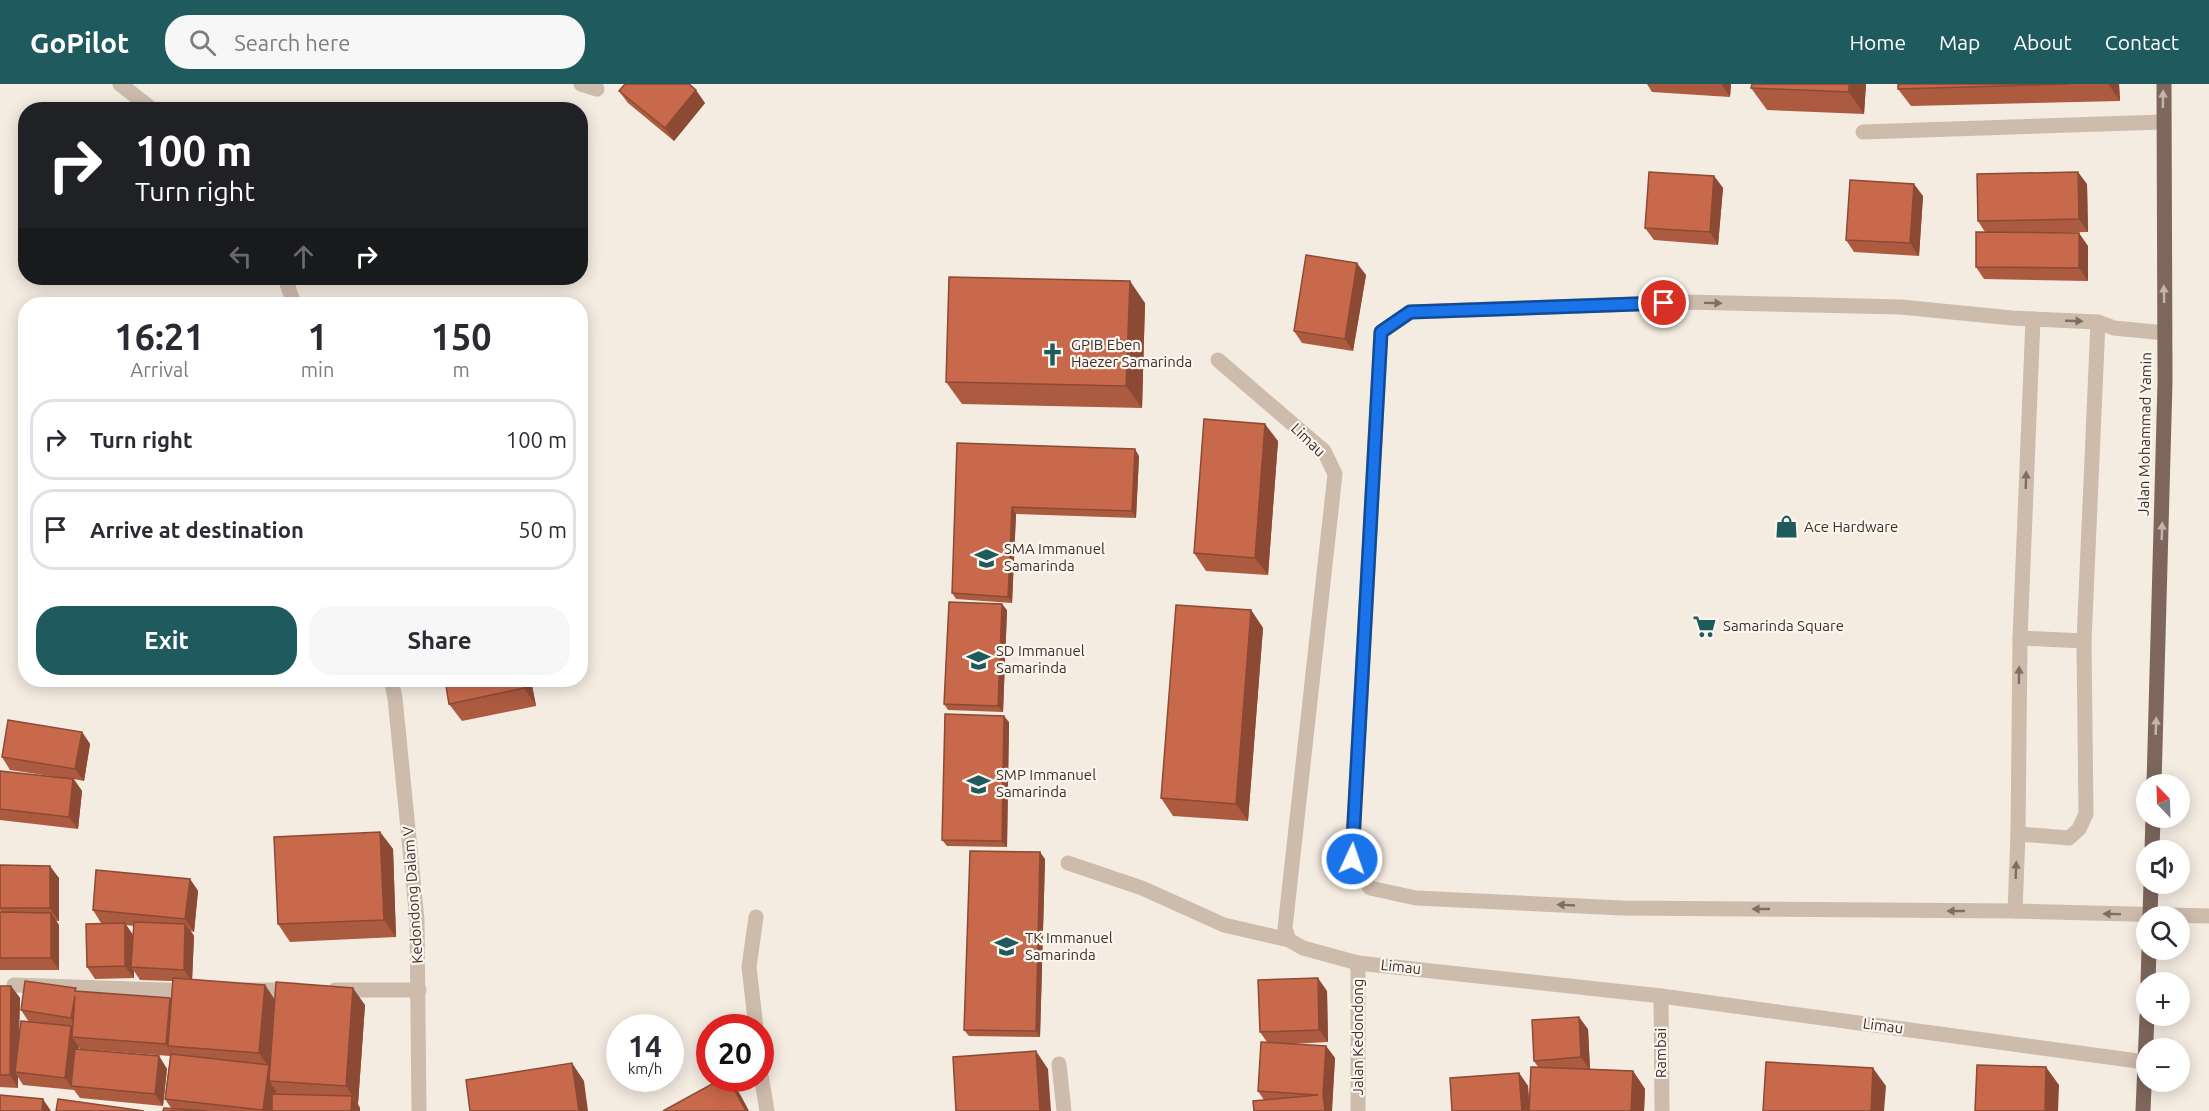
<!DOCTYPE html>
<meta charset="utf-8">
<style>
body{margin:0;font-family:Ubuntu,sans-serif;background:#f7f7f7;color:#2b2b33;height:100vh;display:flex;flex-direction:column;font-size:22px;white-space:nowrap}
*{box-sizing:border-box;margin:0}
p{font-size:20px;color:#7c7c81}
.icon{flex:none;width:33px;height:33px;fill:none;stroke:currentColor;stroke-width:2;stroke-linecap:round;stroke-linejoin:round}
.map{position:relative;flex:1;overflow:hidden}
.drawer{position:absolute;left:18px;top:213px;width:570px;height:390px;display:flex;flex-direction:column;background:#fff;border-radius:24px;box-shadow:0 3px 15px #0003}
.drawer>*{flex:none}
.top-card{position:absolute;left:18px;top:18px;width:570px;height:183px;border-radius:24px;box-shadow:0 3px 15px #0003;background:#202124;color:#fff;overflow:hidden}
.needle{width:39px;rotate:337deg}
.fabs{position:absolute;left:2136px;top:690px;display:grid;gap:12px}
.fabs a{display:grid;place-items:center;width:54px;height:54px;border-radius:50%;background:#fff;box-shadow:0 3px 15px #0003;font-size:30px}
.speed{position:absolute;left:606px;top:930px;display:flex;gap:12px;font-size:30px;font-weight:700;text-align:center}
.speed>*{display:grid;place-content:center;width:78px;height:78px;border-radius:50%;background:#fff;box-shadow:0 3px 15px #0003;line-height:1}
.speed small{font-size:15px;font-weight:400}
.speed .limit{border:9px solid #d22;background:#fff;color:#111}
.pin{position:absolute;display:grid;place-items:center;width:51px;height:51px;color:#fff;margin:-26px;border:3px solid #fff;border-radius:50%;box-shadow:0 2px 6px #0007}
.me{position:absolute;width:66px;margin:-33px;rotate:3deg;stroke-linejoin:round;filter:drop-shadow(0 0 4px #0008)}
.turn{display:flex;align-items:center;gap:21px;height:126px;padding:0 18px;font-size:27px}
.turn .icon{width:78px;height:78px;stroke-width:2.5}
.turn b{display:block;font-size:42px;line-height:51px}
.lanes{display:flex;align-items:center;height:57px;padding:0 18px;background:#0003;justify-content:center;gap:30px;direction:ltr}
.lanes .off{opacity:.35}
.eta{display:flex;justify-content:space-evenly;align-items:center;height:102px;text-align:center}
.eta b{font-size:36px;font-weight:600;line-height:42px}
.button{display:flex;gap:12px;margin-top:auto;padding:12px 18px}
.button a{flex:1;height:69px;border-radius:24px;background:#1f5a5e;color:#fff;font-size:24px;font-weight:600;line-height:69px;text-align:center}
.button a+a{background:#f7f7f7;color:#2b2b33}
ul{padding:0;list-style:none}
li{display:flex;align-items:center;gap:18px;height:81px;margin:0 12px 9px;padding:0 6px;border:3px solid #e1e1e2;border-radius:24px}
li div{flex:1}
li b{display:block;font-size:22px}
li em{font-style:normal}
header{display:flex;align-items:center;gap:36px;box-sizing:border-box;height:84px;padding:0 30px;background:#1f5a5e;color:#fff}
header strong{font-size:28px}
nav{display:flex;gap:33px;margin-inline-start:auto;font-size:21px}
.search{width:420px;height:54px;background:#f7f7f7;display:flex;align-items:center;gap:15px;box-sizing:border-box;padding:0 21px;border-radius:24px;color:#7c7c81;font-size:22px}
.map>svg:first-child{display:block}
</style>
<header>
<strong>GoPilot</strong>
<div class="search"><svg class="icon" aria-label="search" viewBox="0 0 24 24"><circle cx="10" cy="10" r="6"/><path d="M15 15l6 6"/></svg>Search here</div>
<nav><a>Home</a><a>Map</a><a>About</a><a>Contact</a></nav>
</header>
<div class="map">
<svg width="2209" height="1027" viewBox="0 0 2209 1027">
<rect width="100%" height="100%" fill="#f4ebe1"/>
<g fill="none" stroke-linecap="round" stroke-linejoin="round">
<g stroke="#cdbbac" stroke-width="15">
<polyline points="2033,235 2020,554 2018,750 2015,827 2209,832"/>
<polyline points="2020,554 2084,557"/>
<polyline points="2018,750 2069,754 2079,745 2086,730 2084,557 2098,238"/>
<polyline points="1068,779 1142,804 1224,841 1289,856"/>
<polyline points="2015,827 1622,824 1416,814 1370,804 1352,775 1381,248 1411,228 1687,218 1901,223 2012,234 2098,238 2114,244 2165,249"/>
</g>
<g stroke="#cdbbac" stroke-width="15">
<polyline points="120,0 153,26"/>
<polyline points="581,0 597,5"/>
<polyline points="1863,48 2163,38"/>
<polyline points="285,194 294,220"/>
<polyline points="1218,276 1324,367 1335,390 1285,844 1289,856 1303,864 1358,879 1661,912 2145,978"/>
<polyline points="391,596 395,614 417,836 419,1027"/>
<polyline points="14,901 191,907"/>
<polyline points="248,906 296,906"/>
<polyline points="335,906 419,906"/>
<polyline points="1661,912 1662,1027"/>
<polyline points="756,944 749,883 756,833"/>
<polyline points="1059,980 1064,1027"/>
<polyline points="760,985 767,1027"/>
<polyline points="1358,1027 1358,879"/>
</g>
<g stroke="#7d675c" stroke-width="15">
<polyline points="2154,700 2165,298 2164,0"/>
<polyline points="2152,766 2153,734"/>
<polyline points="2150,832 2151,800"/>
<polyline points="2148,898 2149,866"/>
<polyline points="2143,1027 2147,932"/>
</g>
</g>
<g fill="#ac5a40" fill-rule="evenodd">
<polygon points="1647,0 1731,0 1730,13 1652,8"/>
<polygon points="1752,0 1866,0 1864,30 1767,26 1751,4"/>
<polygon points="1898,0 2119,0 2120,17 1911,22 1898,5"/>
<polygon points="619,7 705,19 674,57 628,19"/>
<polygon points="1714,92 1723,104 1718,161 1654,156 1645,144"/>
<polygon points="2087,100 2088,148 2026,149 2088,162 2088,197 1984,195 1976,183 1985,148 1978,137"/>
<polygon points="1923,112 1919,172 1854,168 1846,156"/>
<polygon points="1366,191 1353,267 1302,259 1294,247"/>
<polygon points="1145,219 1142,324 962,320 946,298"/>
<polygon points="1278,357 1268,491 1206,487 1194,469"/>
<polygon points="957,359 1139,372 1136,434 1016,430 1012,519 956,515 952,509"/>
<polygon points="1007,526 1003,628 948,626 944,620"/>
<polygon points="1251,526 1263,544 1248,737 1173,732 1161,714"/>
<polygon points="531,596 536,622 462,637 449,620"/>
<polygon points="1009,638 1007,763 947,762 942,756"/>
<polygon points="82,648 90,660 84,697 74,695 82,707 78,745 0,736 0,687 71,695 10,686 2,673"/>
<polygon points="380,748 393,765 396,853 290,858 278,840"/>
<polygon points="1045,775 1040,953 969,952 964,946"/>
<polygon points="0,781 59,794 59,837 56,837 59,841 59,886 0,886 0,828 1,828 0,826"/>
<path d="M190,795L198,807L194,848L191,847L194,852L192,896L265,901L275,916L365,921L358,1020L360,1024V1027H163L171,1024L165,1015L170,972L80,965L79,963L78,965L159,972L167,985L163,1022L80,1014L74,1006L23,1001L18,993V1004L0,1003V902H11L20,914L19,952L29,938L21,926L78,907L171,917L173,897L140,896L134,887V894L95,895L87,883L111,840L101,839L93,826ZM126,841L134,842L133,851Z"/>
<polygon points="1327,907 1328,958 1291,960 1326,962 1335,974 1332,1023 1264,1016 1258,1007 1267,958 1260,948"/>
<polygon points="1588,945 1590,985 1633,987 1645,1005 1644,1027 1452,1027 1519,989 1528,1002 1529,1023 1538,983 1534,977"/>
</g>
<g fill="#8c4a34">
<polygon points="1722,0 1731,0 1730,13 1722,1"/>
<polygon points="1849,0 1866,0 1864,30 1849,8"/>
<polygon points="2108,0 2119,0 2120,17"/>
<polygon points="696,6 705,19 674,57 665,44"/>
<polygon points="2078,88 2087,100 2088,148 2079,135"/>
<polygon points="1714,92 1723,104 1718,161 1710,148"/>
<polygon points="1914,100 1923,112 1919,172 1910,159"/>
<polygon points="2079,149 2088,162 2088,197 2079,184"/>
<polygon points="1357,179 1366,191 1353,267 1345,255"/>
<polygon points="1130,197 1145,219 1142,324 1126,302"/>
<polygon points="1265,340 1278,357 1268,491 1255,474"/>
<polygon points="1135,365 1139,372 1136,434 1132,427"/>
<polygon points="1012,423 1016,430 1012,519 1008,513"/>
<polygon points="1002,520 1007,526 1003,628 998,622"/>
<polygon points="1251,526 1263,544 1248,737 1236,720"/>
<polygon points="522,596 531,596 536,622 524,604"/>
<polygon points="1004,632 1009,638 1007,763 1002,757"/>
<polygon points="82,648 90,660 84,697 75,685"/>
<polygon points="73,695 82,707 78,745 69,733"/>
<polygon points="380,748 393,765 396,853 384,836"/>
<polygon points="1040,768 1045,775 1040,953 1036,947"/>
<polygon points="50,782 59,794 59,837 50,824"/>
<polygon points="190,795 198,807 194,848 185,835"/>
<polygon points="51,829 59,841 59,886 51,874"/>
<polygon points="125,839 133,851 131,883 134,887 134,894 125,882"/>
<polygon points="185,840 194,852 192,898 184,886"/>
<polygon points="1318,894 1327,907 1328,958 1319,946"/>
<polygon points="265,901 277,919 269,997 276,1007 273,1027 264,1027 263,1026 268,982 259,969"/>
<polygon points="11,902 20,914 18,989 15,988 18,993 18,1004 10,991"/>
<polygon points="353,904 365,921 358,1020 346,1002"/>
<polygon points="75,912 79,946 71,934"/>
<polygon points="170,914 178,927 168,962 174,973 166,960"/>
<polygon points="1579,933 1588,945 1590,986 1581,973"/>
<polygon points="71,942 79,953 72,953 79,963 74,1002 71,1002 74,1006 65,994"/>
<polygon points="1326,962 1335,974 1332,1027 1325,1027 1323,1011"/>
<polygon points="1036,967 1048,985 1051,1027 1040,1027"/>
<polygon points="159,972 167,985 163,1022 155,1010"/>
<polygon points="572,979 584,997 588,1027 579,1027"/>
<polygon points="2046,983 2059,1001 2058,1027 2045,1027"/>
<polygon points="1873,984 1886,1002 1884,1027 1871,1027"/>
<polygon points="1633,987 1645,1005 1644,1027 1631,1027"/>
<polygon points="1519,989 1528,1002 1530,1027 1522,1027"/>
<polygon points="728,994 740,1010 749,1027 746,1027"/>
<polygon points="352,1012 360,1024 360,1027 351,1027"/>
<polygon points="43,1015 51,1027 42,1027"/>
</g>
<g fill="#c8694b" stroke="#8c4a34" stroke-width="1.5">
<polygon points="625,0 689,0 696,6 665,44 619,7"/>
<polygon points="1752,0 1849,0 1849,8 1751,4"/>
<polygon points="1898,0 2069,0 1898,5"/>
<polygon points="1649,88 1714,92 1710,148 1645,144"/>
<polygon points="2078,88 2079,135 1978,137 1977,90"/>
<polygon points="1850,96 1914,100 1910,159 1846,156"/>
<polygon points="1976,148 2079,149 2079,184 1976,183"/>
<polygon points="1306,171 1357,179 1345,255 1294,247"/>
<polygon points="949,193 1130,197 1126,302 946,298"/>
<polygon points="474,217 477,220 469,220"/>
<polygon points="1204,335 1265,340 1255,474 1194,469"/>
<polygon points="957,359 1135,365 1132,427 1012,423 1008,513 952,509"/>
<polygon points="949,518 1002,520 998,622 944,620"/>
<polygon points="1176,521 1251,526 1236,720 1161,714"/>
<polygon points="445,596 522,596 524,604 449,620"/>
<polygon points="945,630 1004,632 1002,757 942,756"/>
<polygon points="8,636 82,648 75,685 2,673"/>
<polygon points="0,687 73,695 69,733 0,725"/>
<polygon points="380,748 384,836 278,840 274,753"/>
<polygon points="970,767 1040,768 1036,947 964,946"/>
<polygon points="0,781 50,782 50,824 0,824"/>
<polygon points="96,786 190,795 185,835 93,826"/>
<polygon points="0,828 51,829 51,874 0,874"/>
<polygon points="134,838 185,840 184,886 131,883"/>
<polygon points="125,839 125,882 87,883 86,840"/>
<polygon points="173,894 265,901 259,969 168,962"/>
<polygon points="1318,894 1319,946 1260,948 1258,896"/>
<polygon points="25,897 76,904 75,907 170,914 166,960 72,953 75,912 71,934 21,926"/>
<polygon points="276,898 353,904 346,1002 269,997"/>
<polygon points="0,902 11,902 10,991 0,991"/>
<polygon points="1579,933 1581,973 1534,977 1532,936"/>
<polygon points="21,937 71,942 65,994 15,988"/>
<polygon points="1261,958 1326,962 1323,1011 1325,1027 1254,1027 1253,1017 1318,1011 1258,1007"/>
<polygon points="75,965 159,972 155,1010 71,1002"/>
<polygon points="1036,967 1040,1027 956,1027 953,973"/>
<polygon points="171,970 269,981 263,1026 165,1015"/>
<polygon points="1766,978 1873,984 1871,1027 1763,1027"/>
<polygon points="572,979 579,1027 470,1027 466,996"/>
<polygon points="1977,981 2046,983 2045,1027 1975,1027"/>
<polygon points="1531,983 1633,987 1631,1027 1529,1027"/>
<polygon points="1519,989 1522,1027 1452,1027 1450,994"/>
<polygon points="723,994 728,994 746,1027 663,1027"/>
<polygon points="272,1010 352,1012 351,1027 272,1027"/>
<polygon points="0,1011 43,1015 42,1027 0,1027"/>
<polygon points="58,1015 144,1027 56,1027"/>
<polygon points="164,1024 206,1027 163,1027"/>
</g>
<defs><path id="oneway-solid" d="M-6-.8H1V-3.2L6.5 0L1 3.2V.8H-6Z" transform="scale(1.5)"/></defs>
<g fill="#c2b5ac">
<use href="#oneway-solid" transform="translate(2163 15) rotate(-89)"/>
<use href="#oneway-solid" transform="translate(2164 210) rotate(-91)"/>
<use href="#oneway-solid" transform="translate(2162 447) rotate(-88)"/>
<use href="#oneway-solid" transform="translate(2156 642) rotate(-88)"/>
</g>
<g fill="#7d6f65">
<use href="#oneway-solid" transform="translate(1713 219) rotate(1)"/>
<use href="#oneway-solid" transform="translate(2074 237) rotate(2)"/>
<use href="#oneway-solid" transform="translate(2026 396) rotate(-88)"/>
<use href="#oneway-solid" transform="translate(2019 591) rotate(-89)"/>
<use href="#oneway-solid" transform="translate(2016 786) rotate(-88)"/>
<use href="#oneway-solid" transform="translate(1566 821) rotate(-177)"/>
<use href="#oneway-solid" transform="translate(1761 825) rotate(-180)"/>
<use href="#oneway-solid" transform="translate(1956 827) rotate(-180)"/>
<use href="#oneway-solid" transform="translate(2112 830) rotate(-179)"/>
</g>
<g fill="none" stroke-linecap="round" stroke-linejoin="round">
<defs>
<polyline id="route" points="1352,775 1381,248 1410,228 1664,219"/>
</defs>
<use href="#route" stroke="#114b97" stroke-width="15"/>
<use href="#route" stroke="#1a73e8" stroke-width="10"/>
</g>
<defs>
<symbol id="church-bare" viewBox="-9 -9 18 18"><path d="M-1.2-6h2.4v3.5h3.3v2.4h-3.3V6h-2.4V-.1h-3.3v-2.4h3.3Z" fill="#1f5a5e" stroke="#fbf5ee" stroke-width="2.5" paint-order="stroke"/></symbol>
<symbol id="shop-bare" viewBox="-9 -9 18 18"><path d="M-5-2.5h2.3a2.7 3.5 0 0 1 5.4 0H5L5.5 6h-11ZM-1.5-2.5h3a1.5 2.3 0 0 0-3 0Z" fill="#1f5a5e" stroke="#fbf5ee" stroke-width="2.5" paint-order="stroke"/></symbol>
<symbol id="school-bare" viewBox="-9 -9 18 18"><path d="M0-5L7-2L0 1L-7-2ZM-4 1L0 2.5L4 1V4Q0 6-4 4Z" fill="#1f5a5e" stroke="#fbf5ee" stroke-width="2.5" paint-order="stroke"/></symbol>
<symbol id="supermarket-bare" viewBox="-9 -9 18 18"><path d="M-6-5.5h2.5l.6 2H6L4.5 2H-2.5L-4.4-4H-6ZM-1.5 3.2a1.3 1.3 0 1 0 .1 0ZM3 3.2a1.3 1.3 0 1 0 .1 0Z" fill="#1f5a5e" stroke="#fbf5ee" stroke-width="2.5" paint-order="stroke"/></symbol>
</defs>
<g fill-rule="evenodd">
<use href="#church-bare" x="1036" y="254" width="33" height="33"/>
<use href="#shop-bare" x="1770" y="426" width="33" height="33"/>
<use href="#school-bare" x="970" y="458" width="33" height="33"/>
<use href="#supermarket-bare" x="1688" y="526" width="33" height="33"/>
<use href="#school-bare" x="962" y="560" width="33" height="33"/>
<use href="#school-bare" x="962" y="684" width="33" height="33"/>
<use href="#school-bare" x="990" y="846" width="33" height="33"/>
</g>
<g text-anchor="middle" stroke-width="4.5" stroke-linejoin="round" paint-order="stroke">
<g font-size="15" fill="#3b302b" stroke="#fbf5ee" text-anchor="start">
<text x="1071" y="266">GPIB Eben<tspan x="1071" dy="17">Haezer Samarinda</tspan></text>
<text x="1804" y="448">Ace Hardware</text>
<text x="1004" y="470">SMA Immanuel<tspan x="1004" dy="17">Samarinda</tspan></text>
<text x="1723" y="547">Samarinda Square</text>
<text x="996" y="572">SD Immanuel<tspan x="996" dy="17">Samarinda</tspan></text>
<text x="996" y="696">SMP Immanuel<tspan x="996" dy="17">Samarinda</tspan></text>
<text x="1025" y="859">TK Immanuel<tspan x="1025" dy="17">Samarinda</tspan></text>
</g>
<g font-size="15" fill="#3b302b" stroke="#fbf5ee">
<text transform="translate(2145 350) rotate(-89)" y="5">Jalan Mohammad Yamin</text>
<text transform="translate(1308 356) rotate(44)" y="5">Limau</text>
<text transform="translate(413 811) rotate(-94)" y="5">Kedondong Dalam V</text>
<text transform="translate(1401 883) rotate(6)" y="5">Limau</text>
<text transform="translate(1883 942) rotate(8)" y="5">Limau</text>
<text transform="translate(1358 953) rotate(-90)" y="5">Jalan Kedondong</text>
<text transform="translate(1661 969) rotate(-90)" y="5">Rambai</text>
</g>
</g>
</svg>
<div class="fabs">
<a><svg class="needle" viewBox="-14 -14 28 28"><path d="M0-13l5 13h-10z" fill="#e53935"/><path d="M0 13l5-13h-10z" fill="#7c7c81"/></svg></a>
<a><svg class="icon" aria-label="sound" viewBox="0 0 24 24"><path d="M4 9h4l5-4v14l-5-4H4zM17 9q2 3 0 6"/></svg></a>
<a><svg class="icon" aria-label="search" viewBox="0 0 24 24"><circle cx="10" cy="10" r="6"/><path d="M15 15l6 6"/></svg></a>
<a>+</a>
<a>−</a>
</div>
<div class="speed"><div>14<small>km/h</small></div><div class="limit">20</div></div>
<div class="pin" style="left:1664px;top:219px;background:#d93025"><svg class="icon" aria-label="arrive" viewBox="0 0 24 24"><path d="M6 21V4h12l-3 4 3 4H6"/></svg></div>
<svg class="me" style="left:1352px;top:775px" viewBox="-20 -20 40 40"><circle r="17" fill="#1a73e8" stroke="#fff" stroke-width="3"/><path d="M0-11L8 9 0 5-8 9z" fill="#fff"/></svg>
<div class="top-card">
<div class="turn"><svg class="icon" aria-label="right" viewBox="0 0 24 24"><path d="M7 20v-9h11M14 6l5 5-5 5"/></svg><div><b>100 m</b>Turn right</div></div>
<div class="lanes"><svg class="icon off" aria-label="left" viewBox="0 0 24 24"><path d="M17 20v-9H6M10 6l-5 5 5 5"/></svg><svg class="icon off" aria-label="ahead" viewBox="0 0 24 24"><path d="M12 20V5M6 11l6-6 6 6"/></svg><svg class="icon" aria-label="right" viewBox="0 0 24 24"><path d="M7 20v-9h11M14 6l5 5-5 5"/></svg></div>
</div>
<section class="drawer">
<div class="eta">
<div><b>16:21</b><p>Arrival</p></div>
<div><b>1</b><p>min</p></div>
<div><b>150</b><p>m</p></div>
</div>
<ul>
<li><svg class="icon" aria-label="right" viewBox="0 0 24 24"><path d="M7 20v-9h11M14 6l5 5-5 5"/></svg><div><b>Turn right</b></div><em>100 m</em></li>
<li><svg class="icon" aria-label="arrive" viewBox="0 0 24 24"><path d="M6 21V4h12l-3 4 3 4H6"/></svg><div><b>Arrive at destination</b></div><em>50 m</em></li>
</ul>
<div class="button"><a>Exit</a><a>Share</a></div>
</section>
</div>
